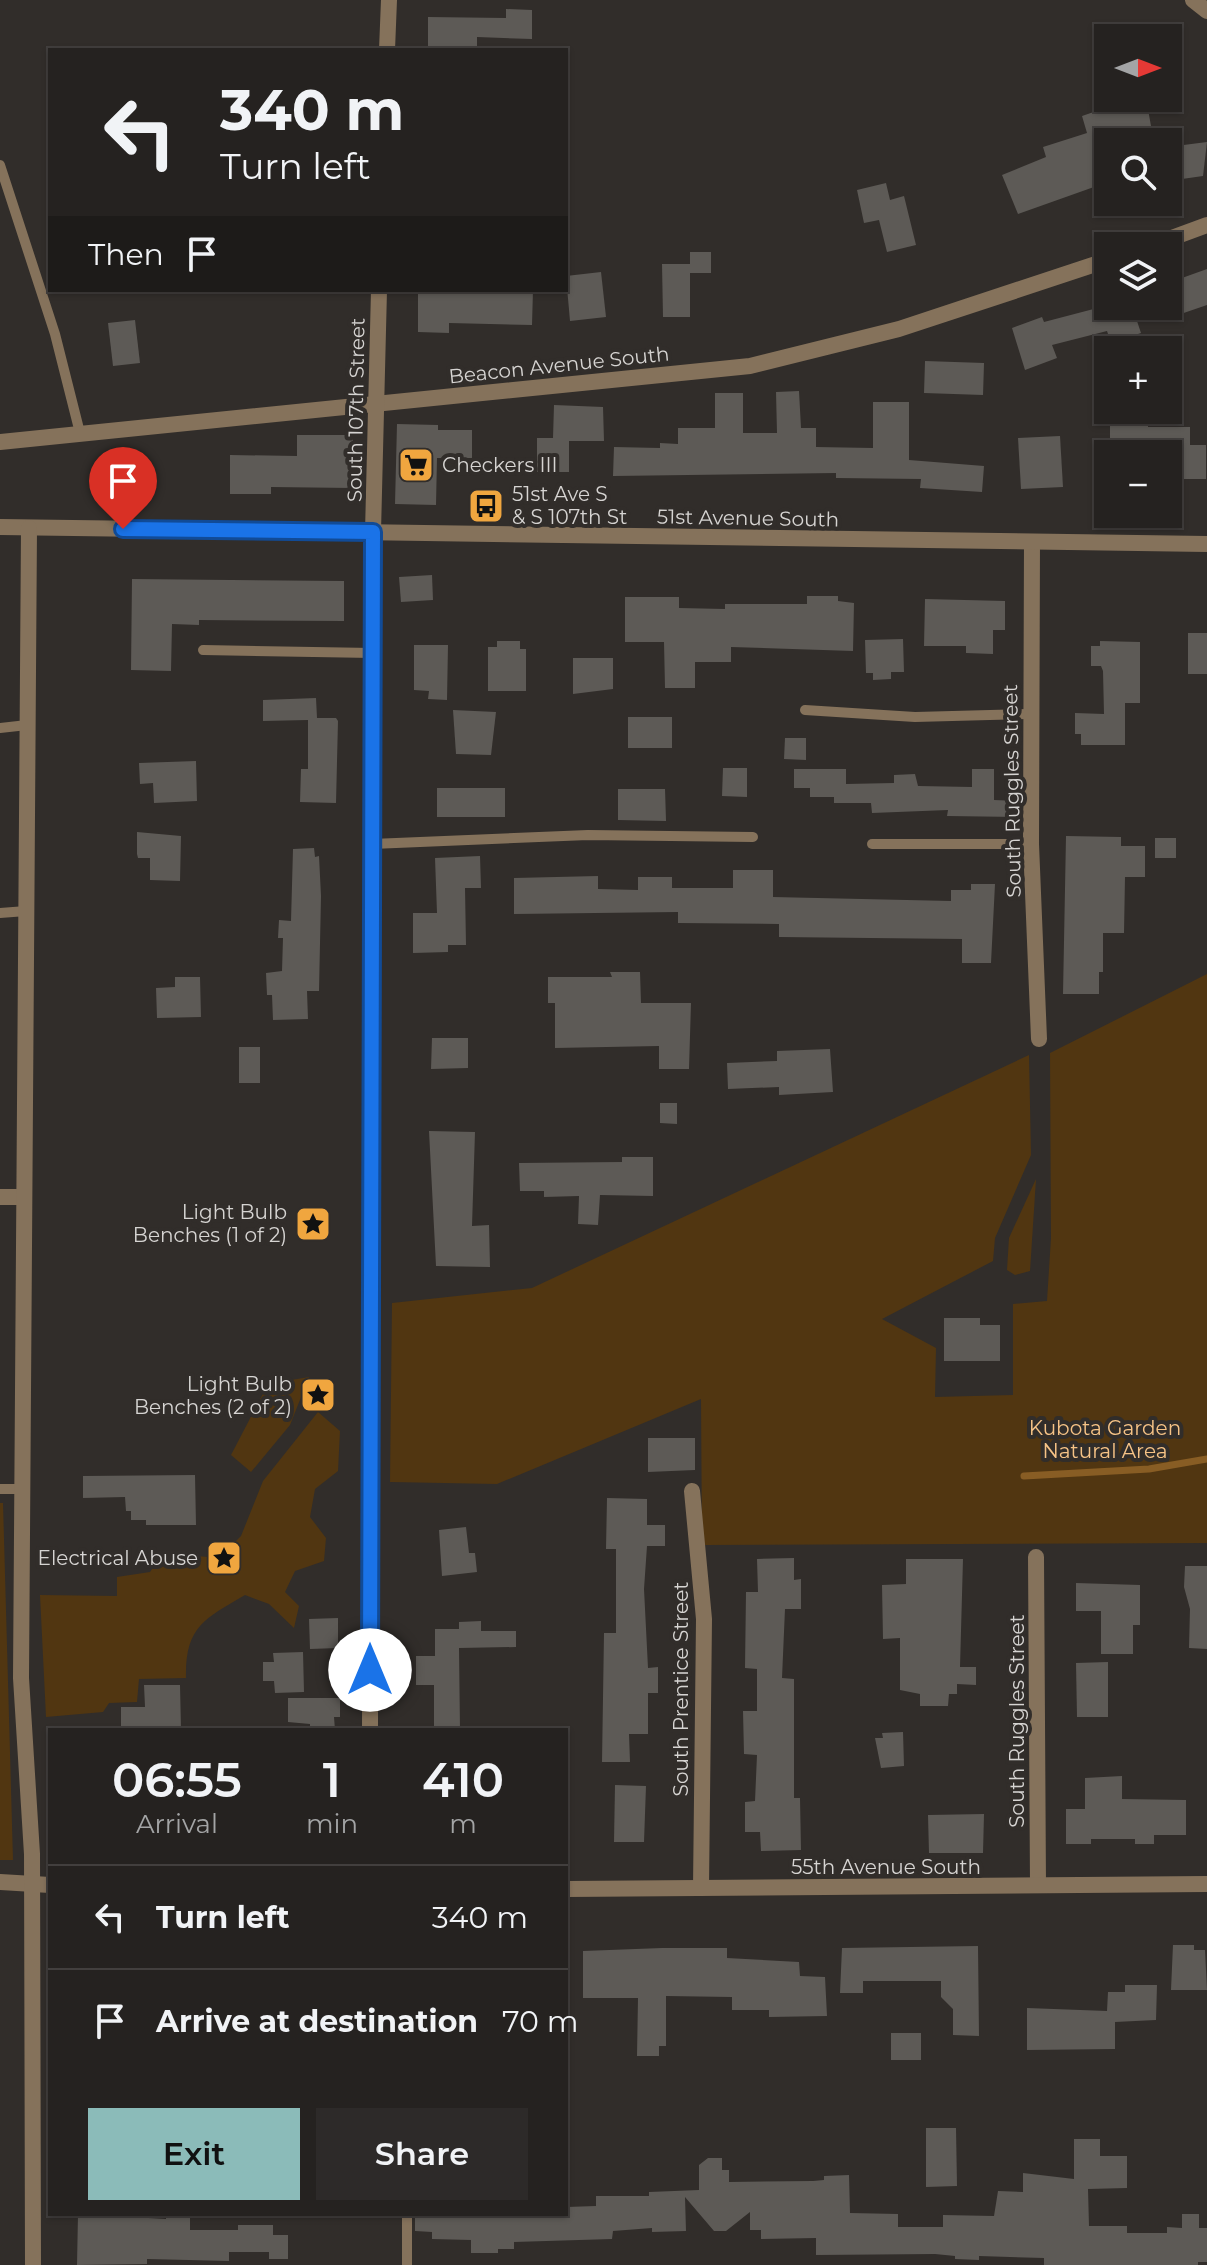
<!DOCTYPE html>
<meta charset="utf-8">
<style>
body{margin:0;font-family:Montserrat,sans-serif;background:#2d2a29;color:#f1f3f6;height:100vh;display:flex;flex-direction:column;font-size:30px;white-space:nowrap}
*{box-sizing:border-box;margin:0}
p{font-size:26px;color:#a3a4a5}
.icon{flex:none;width:44px;height:44px;fill:none;stroke:currentColor;stroke-width:2;stroke-linecap:round;stroke-linejoin:round}
.map{position:relative;flex:1;overflow:hidden}
.panel{position:absolute;left:48px;top:1728px;width:520px;height:488px;display:flex;flex-direction:column;background:#252220;border-radius:0px;box-shadow:0 2px 6px #0004,0 0 0 2px #423f3e}
.panel>*{flex:none}
.hud{position:absolute;left:48px;top:48px;width:520px;height:244px;border-radius:0px;box-shadow:0 2px 6px #0004,0 0 0 2px #423f3e;background:#252220;color:#f1f3f6;overflow:hidden}
.needle{width:52px;rotate:90deg}
.controls{position:absolute;left:1094px;top:24px;display:grid;gap:16px}
.controls a{display:grid;place-items:center;width:88px;height:88px;border-radius:0px;background:#252220;box-shadow:0 2px 6px #0004,0 0 0 2px #423f3e;font-size:40px}
.pin{position:absolute;display:grid;place-items:center;width:68px;height:68px;color:#fff;margin:-82px -34px;border-radius:50% 50% 50% 0;rotate:-45deg;box-shadow:0 0 8px #0007}
.pin .icon{rotate:45deg}
.me{position:absolute;width:88px;margin:-44px;rotate:0deg;stroke-linejoin:round;filter:drop-shadow(0 0 6px #0008)}
.turn{display:flex;align-items:center;gap:28px;height:168px;padding:0 40px;font-size:36px}
.turn .icon{width:104px;height:104px;stroke-width:2.5}
.turn b{display:block;font-size:56px;line-height:68px}
.then{display:flex;align-items:center;height:76px;padding:0 40px;background:#0003;gap:16px;font-size:30px}
.eta{display:flex;justify-content:space-evenly;align-items:center;height:136px;text-align:center}
.eta b{font-size:48px;font-weight:600;line-height:56px}
.primary-button{display:flex;gap:16px;margin-top:auto;padding:16px 40px}
.primary-button a{flex:1;height:92px;border-radius:0px;background:#8bbbb9;color:#111;font-size:32px;font-weight:600;line-height:92px;text-align:center}
.primary-button a+a{background:#2d2a29;color:#f1f3f6}
ul{padding:0;list-style:none}
li{display:flex;align-items:center;gap:24px;height:104px;padding:0 40px;border-top:2px solid #423f3e}
li div{flex:1}
li b{display:block;font-size:30px}
li em{font-style:normal}
.map>svg:first-child{display:block}
</style>
<div class="map">
<svg width="1207" height="2265" viewBox="0 0 1207 2265">
<rect width="100%" height="100%" fill="#312d2a"/>
<g fill="#513611">
<polygon points="1207,974 1207,1543 702,1545 701,1399 497,1484 390,1482 392,1303 532,1288 1029,1055 1031,1155 995,1238 993,1261 882,1319 936,1348 935,1397 1013,1395 1013,1304 1047,1301 1051,1238 1050,1053"/>
<polygon points="1036,1179 1030,1271 1015,1275 1007,1270 1009,1238"/>
<polygon points="309,1377 290,1425 251,1472 231,1455 268,1384"/>
<path d="M318,1412L340,1431L338,1471L315,1489L310,1517L326,1538L324,1561L295,1571L285,1592L299,1606L294,1628L269,1604L245,1595C204,1619 185,1627 186,1678L139,1679L137,1702L109,1703L103,1712L46,1717L40,1595L117,1596V1577L150,1572L163,1553L219,1558L241,1536L263,1481Z"/>
<polygon points="0,1503 3,1503 13,1860 0,1860"/>
</g>
<g fill="none" stroke-linecap="round" stroke-linejoin="round">
<polyline stroke="#885d24" stroke-width="7" points="1024,1476 1149,1469 1207,1459"/>
</g>
<g fill="#5d5a56">
<polygon points="506,9 532,10 532,39 477,37 477,50 428,50 428,17 506,18"/>
<polygon points="1116,98 1146,98 1151,126 1120,132 1123,142 1108,142 1108,182 1018,214 1002,175 1046,157 1043,147 1087,133 1082,116 1117,104"/>
<polygon points="1207,142 1203,176 1168,181 1168,147"/>
<polygon points="886,183 890,200 904,196 916,245 887,252 879,220 864,223 857,190"/>
<rect x="690" y="252" width="21" height="21"/>
<polygon points="662,264 690,264 690,317 663,317"/>
<polygon points="1207,269 1207,305 1172,317 1168,283"/>
<polygon points="601,272 606,317 570,321 566,276"/>
<polygon points="418,290 533,290 532,325 449,323 449,333 418,332"/>
<polygon points="1105,306 1132,306 1141,333 1111,343 1107,331 1052,345 1057,358 1025,370 1012,328 1042,317 1044,322"/>
<polygon points="135,320 140,363 113,366 108,323"/>
<polygon points="925,361 984,363 983,395 924,393"/>
<polygon points="799,391 801,428 816,428 816,447 873,448 873,402 909,402 909,460 984,466 982,492 920,488 921,479 836,478 836,473 613,476 614,447 660,448 660,443 678,444 678,428 715,428 715,393 743,393 743,433 777,433 776,392"/>
<polygon points="554,405 603,407 604,441 569,441 569,472 537,472 537,438 553,438"/>
<polygon points="1110,410 1148,410 1148,427 1190,427 1190,445 1206,445 1206,479 1173,479 1174,462 1168,461 1168,454 1110,454"/>
<polygon points="397,424 438,425 438,430 472,430 472,458 437,458 436,505 395,504"/>
<polygon points="297,435 353,435 352,488 271,487 271,494 230,494 230,455 297,456"/>
<polygon points="1060,436 1063,487 1021,489 1018,438"/>
<polygon points="432,575 433,600 401,602 399,577"/>
<polygon points="132,579 344,581 344,621 199,620 199,625 172,624 171,671 131,670"/>
<polygon points="807,596 838,596 838,601 854,603 853,651 731,647 731,662 695,662 695,688 665,688 664,642 625,642 625,597 679,597 679,608 725,609 725,604 807,604"/>
<polygon points="925,599 1005,601 1005,630 993,630 993,654 966,653 966,646 924,646"/>
<rect x="1188" y="633" width="19" height="41"/>
<polygon points="903,639 904,672 891,672 891,679 873,680 873,673 866,673 865,640"/>
<polygon points="497,641 520,641 520,649 526,649 526,691 488,691 488,647 497,647"/>
<polygon points="1100,641 1140,642 1140,703 1125,703 1125,745 1081,745 1081,734 1075,734 1075,713 1104,714 1103,671 1101,666 1091,666 1091,646 1100,646"/>
<polygon points="414,645 448,645 447,700 428,699 429,691 414,690"/>
<polygon points="573,658 613,658 613,689 573,694"/>
<polygon points="316,698 317,718 336,718 338,721 336,803 300,802 301,769 308,769 308,720 263,721 263,700"/>
<polygon points="453,710 496,712 491,755 456,754"/>
<rect x="628" y="717" width="44" height="31"/>
<polygon points="785,738 806,738 806,760 784,759"/>
<polygon points="196,761 197,801 154,803 153,783 140,784 139,763"/>
<polygon points="723,768 747,768 747,797 722,796"/>
<polygon points="794,769 846,769 846,784 894,783 894,775 915,774 918,786 972,787 972,769 994,769 994,800 1020,801 1020,817 947,816 948,810 872,813 871,803 834,803 834,797 810,797 810,788 794,788"/>
<rect x="437" y="788" width="68" height="29"/>
<polygon points="618,789 665,789 666,821 618,820"/>
<polygon points="137,832 181,836 180,881 150,880 150,858 138,858 137,854"/>
<polygon points="1066,836 1121,837 1121,846 1145,846 1145,877 1125,877 1124,933 1103,933 1103,972 1099,972 1099,994 1063,994"/>
<rect x="1155" y="838" width="21" height="20"/>
<polygon points="314,848 315,857 319,856 321,896 319,991 307,991 308,1019 273,1020 272,995 267,995 266,973 282,971 283,938 278,938 279,920 291,921 293,849"/>
<polygon points="480,856 481,888 465,888 466,945 448,945 448,952 413,953 413,913 437,913 435,858"/>
<polygon points="733,870 773,870 773,897 951,901 951,890 971,890 971,884 995,884 991,963 962,963 962,939 779,937 779,924 678,923 678,912 514,914 514,878 598,876 598,889 638,890 638,877 672,877 672,888 733,888"/>
<polygon points="610,972 640,972 641,1003 691,1003 689,1069 659,1069 659,1046 555,1048 555,1003 548,1003 548,977 612,977"/>
<polygon points="175,977 200,977 201,1017 157,1018 156,988 175,987"/>
<polygon points="432,1038 468,1038 468,1068 431,1069"/>
<rect x="239" y="1047" width="21" height="36"/>
<polygon points="830,1049 833,1092 779,1095 779,1087 728,1089 727,1063 777,1061 777,1051"/>
<polygon points="660,1103 677,1103 677,1124 660,1123"/>
<polygon points="429,1131 475,1132 472,1226 489,1225 490,1267 436,1266"/>
<polygon points="622,1157 653,1157 653,1196 600,1195 598,1225 578,1224 579,1196 544,1197 544,1191 520,1191 519,1163 622,1162"/>
<polygon points="944,1318 980,1318 980,1325 1000,1325 1000,1361 944,1361"/>
<polygon points="648,1438 695,1438 695,1470 648,1472"/>
<polygon points="195,1475 196,1525 146,1525 146,1520 131,1520 131,1511 126,1511 125,1497 83,1498 83,1476"/>
<polygon points="607,1498 647,1499 647,1525 665,1525 665,1546 647,1546 644,1589 648,1668 658,1667 658,1693 648,1693 648,1734 629,1734 630,1762 602,1762 604,1633 616,1633 616,1549 606,1549"/>
<polygon points="466,1527 469,1553 475,1553 477,1572 442,1576 439,1530"/>
<polygon points="794,1558 794,1580 801,1579 801,1609 785,1609 782,1678 794,1679 794,1798 800,1798 801,1850 761,1851 760,1832 745,1832 745,1802 755,1801 757,1755 744,1754 743,1711 757,1711 757,1669 745,1668 746,1592 758,1592 757,1559"/>
<polygon points="906,1559 963,1559 960,1667 976,1667 976,1685 957,1684 957,1694 949,1694 948,1706 920,1706 920,1694 900,1690 900,1638 883,1639 882,1585 906,1584"/>
<polygon points="1185,1566 1207,1566 1207,1649 1189,1648 1190,1609 1184,1587"/>
<polygon points="1076,1583 1140,1585 1140,1625 1133,1625 1133,1654 1101,1654 1101,1611 1076,1611"/>
<polygon points="338,1618 338,1648 310,1649 309,1619"/>
<polygon points="481,1621 481,1631 516,1631 516,1647 459,1648 460,1730 434,1730 434,1685 416,1685 416,1656 435,1656 435,1629 459,1629 459,1622"/>
<polygon points="303,1652 304,1692 275,1693 274,1681 263,1681 263,1662 274,1662 273,1653"/>
<polygon points="1108,1662 1108,1717 1077,1717 1076,1663"/>
<polygon points="144,1685 180,1685 181,1730 121,1730 121,1707 145,1707"/>
<polygon points="288,1698 340,1698 340,1717 334,1717 335,1730 310,1730 310,1724 288,1722"/>
<polygon points="903,1732 904,1766 881,1768 875,1738 883,1738 882,1733"/>
<polygon points="1122,1776 1122,1799 1186,1800 1186,1835 1154,1835 1154,1844 1135,1844 1135,1839 1091,1839 1091,1844 1066,1844 1066,1809 1085,1809 1085,1778"/>
<polygon points="615,1785 646,1786 644,1842 614,1842"/>
<polygon points="984,1814 983,1853 929,1853 928,1815"/>
<polygon points="1173,1945 1194,1945 1194,1950 1205,1950 1207,1990 1171,1990"/>
<polygon points="978,1946 979,2036 953,2035 953,2009 941,1997 941,1981 863,1981 863,1993 840,1993 842,1948"/>
<polygon points="662,1948 727,1948 727,1958 799,1962 800,1976 825,1977 827,2016 769,2017 769,2010 732,2010 732,1997 666,1996 666,2046 659,2046 659,2056 637,2056 638,1998 583,1998 583,1951"/>
<polygon points="1125,1985 1157,1985 1156,2020 1115,2022 1115,2049 1027,2050 1027,2008 1107,2011 1108,1992 1125,1992"/>
<rect x="891" y="2033" width="30" height="27"/>
<polygon points="926,2128 956,2128 957,2186 926,2187"/>
<polygon points="1074,2139 1100,2139 1100,2156 1127,2156 1127,2188 1088,2189 1089,2226 1127,2226 1127,2233 1167,2233 1167,2227 1182,2228 1182,2214 1199,2214 1199,2228 1207,2228 1207,2262 1198,2262 1198,2265 1044,2265 1044,2258 979,2256 979,2260 955,2259 955,2256 935,2254 816,2255 816,2238 761,2239 761,2230 750,2230 750,2212 726,2231 714,2231 685,2197 686,2231 652,2232 652,2228 613,2231 612,2239 514,2242 514,2249 498,2249 498,2253 471,2253 471,2240 432,2239 432,2232 415,2231 415,2214 566,2214 566,2207 596,2206 596,2196 649,2196 649,2192 699,2190 699,2165 708,2158 722,2158 722,2170 729,2170 729,2182 813,2181 824,2180 824,2176 849,2175 850,2213 898,2214 898,2227 943,2227 943,2215 994,2216 998,2191 1023,2192 1023,2173 1074,2179"/>
<polygon points="78,2214 166,2219 166,2214 190,2214 190,2230 238,2230 238,2225 273,2225 273,2235 288,2235 288,2259 269,2259 269,2252 229,2252 229,2261 147,2259 147,2264 77,2265"/>
</g>
<g fill="none" stroke-linecap="round" stroke-linejoin="round">
<g stroke="#85725b" stroke-width="10">
<polyline points="0,165 55,334 80,433"/>
<polyline points="203,650 373,653"/>
<polyline points="805,710 915,717 1030,714"/>
<polyline points="0,728 27,725"/>
<polyline points="372,844 588,835 753,837"/>
<polyline points="872,844 1031,844"/>
<polyline points="0,913 26,911"/>
<polyline points="0,1489 21,1489"/>
<polyline points="407,2214 407,2265"/>
</g>
<g stroke="#85725b" stroke-width="16">
<polyline points="387,50 389,0"/>
<polyline points="1150,246 1207,225"/>
<polyline points="0,442 750,366 899,329 1108,260"/>
<polyline points="1032,542 1031,844 1039,1039"/>
<polyline points="0,1197 24,1197"/>
<polyline points="692,1491 704,1619 701,1888"/>
<polyline points="1036,1557 1038,1885"/>
<polyline points="370,1730 373,532 379,290"/>
<polyline points="0,1882 50,1885"/>
<polyline points="566,1889 1207,1884"/>
</g>
<g stroke="#85725b" stroke-width="16">
<polyline points="1193,0 1207,11"/>
<polyline points="0,527 1207,544"/>
<polyline points="29,528 21,1678 32,1854 33,2265"/>
</g>
</g>
<g fill="none" stroke-linecap="round" stroke-linejoin="round">
<defs>
<polyline id="route" points="123,529 373,532 370,1670"/>
</defs>
<use href="#route" stroke="#114b97" stroke-width="20"/>
<use href="#route" stroke="#1a73e8" stroke-width="14"/>
</g>
<defs>
<symbol id="supermarket-square" viewBox="-11 -11 22 22"><rect x="-9" y="-9" width="18" height="18" rx="4" fill="#f0a63f" stroke="#312d2a"/><path d="M-6-5.5h2.5l.6 2H6L4.5 2H-2.5L-4.4-4H-6ZM-1.5 3.2a1.3 1.3 0 1 0 .1 0ZM3 3.2a1.3 1.3 0 1 0 .1 0Z" fill="#111"/></symbol>
<symbol id="bus-square" viewBox="-11 -11 22 22"><rect x="-9" y="-9" width="18" height="18" rx="4" fill="#f0a63f" stroke="#312d2a"/><path d="M-5-6H5V4H4V6H2V4H-2V6H-4V4H-5ZM-3.5-4V0h7V-4ZM-3.5 1.2v1.5H-2V1.2ZM2 1.2v1.5H3.5V1.2Z" fill="#111"/></symbol>
<symbol id="sight-square" viewBox="-11 -11 22 22"><rect x="-9" y="-9" width="18" height="18" rx="4" fill="#f0a63f" stroke="#312d2a"/><path d="M0-6L1.8-2.2L6-1.7L2.9 1.2L3.7 5.4L0 3.3L-3.7 5.4L-2.9 1.2L-6-1.7L-1.8-2.2Z" fill="#111"/></symbol>
</defs>
<g fill-rule="evenodd">
<use href="#supermarket-square" x="396" y="445" width="40" height="40"/>
<use href="#bus-square" x="466" y="486" width="40" height="40"/>
<use href="#sight-square" x="293" y="1204" width="40" height="40"/>
<use href="#sight-square" x="298" y="1375" width="40" height="40"/>
<use href="#sight-square" x="204" y="1538" width="40" height="40"/>
</g>
<g text-anchor="middle" stroke-width="8" stroke-linejoin="round" paint-order="stroke">
<g font-size="20" fill="#d6d4d2" stroke="#312d2a">
<text transform="translate(559 365) rotate(-6)" y="7">Beacon Avenue South</text>
<text transform="translate(356 410) rotate(-89)" y="7">South 107th Street</text>
<text transform="translate(748 518) rotate(1)" y="7">51st Avenue South</text>
<text transform="translate(1012 791) rotate(-91)" y="7">South Ruggles Street</text>
<text transform="translate(681 1689) rotate(-90)" y="7">South Prentice Street</text>
<text transform="translate(1017 1721) rotate(-90)" y="7">South Ruggles Street</text>
<text x="886" y="1874">55th Avenue South</text>
</g>
<g font-size="20" fill="#d6d4d2" stroke="#312d2a" text-anchor="end">
<text x="442" y="472" text-anchor="start">Checkers III</text>
<text x="512" y="501" text-anchor="start">51st Ave S<tspan x="512" dy="23">&amp; S 107th St</tspan></text>
<text x="287" y="1219">Light Bulb<tspan x="287" dy="23">Benches (1 of 2)</tspan></text>
<text x="292" y="1391">Light Bulb<tspan x="292" dy="23">Benches (2 of 2)</tspan></text>
<text x="198" y="1565">Electrical Abuse</text>
</g>
<g font-size="20" fill="#f6c386" stroke="#312d2a">
<text x="1105" y="1435">Kubota Garden<tspan x="1105" dy="23">Natural Area</tspan></text>
</g>
</g>
</svg>
<div class="controls">
<a><svg class="needle" viewBox="-14 -14 28 28"><path d="M0-13l5 13h-10z" fill="#e53935"/><path d="M0 13l5-13h-10z" fill="#a3a4a5"/></svg></a>
<a><svg class="icon" aria-label="search" viewBox="0 0 24 24"><circle cx="10" cy="10" r="6"/><path d="M15 15l6 6"/></svg></a>
<a><svg class="icon" aria-label="layers" viewBox="0 0 24 24"><path d="M12 4l9 5-9 5-9-5zM3 14l9 5 9-5"/></svg></a>
<a>+</a>
<a>−</a>
</div>
<div class="pin" style="left:123px;top:529px;background:#d93025"><svg class="icon" aria-label="arrive" viewBox="0 0 24 24"><path d="M6 21V4h12l-3 4 3 4H6"/></svg></div>
<svg class="me" style="left:370px;top:1670px" viewBox="-20 -20 40 40"><circle r="19" fill="#fff"/><path d="M0-13L10 11 0 6-10 11z" fill="#1a73e8"/></svg>
<div class="hud">
<div class="turn"><svg class="icon" aria-label="left" viewBox="0 0 24 24"><path d="M17 20v-9H6M10 6l-5 5 5 5"/></svg><div><b>340 m</b>Turn left</div></div>
<div class="then">Then<svg class="icon" aria-label="arrive" viewBox="0 0 24 24"><path d="M6 21V4h12l-3 4 3 4H6"/></svg></div>
</div>
<section class="panel">
<div class="eta">
<div><b>06:55</b><p>Arrival</p></div>
<div><b>1</b><p>min</p></div>
<div><b>410</b><p>m</p></div>
</div>
<ul>
<li><svg class="icon" aria-label="left" viewBox="0 0 24 24"><path d="M17 20v-9H6M10 6l-5 5 5 5"/></svg><div><b>Turn left</b></div><em>340 m</em></li>
<li><svg class="icon" aria-label="arrive" viewBox="0 0 24 24"><path d="M6 21V4h12l-3 4 3 4H6"/></svg><div><b>Arrive at destination</b></div><em>70 m</em></li>
</ul>
<div class="primary-button"><a>Exit</a><a>Share</a></div>
</section>
</div>
